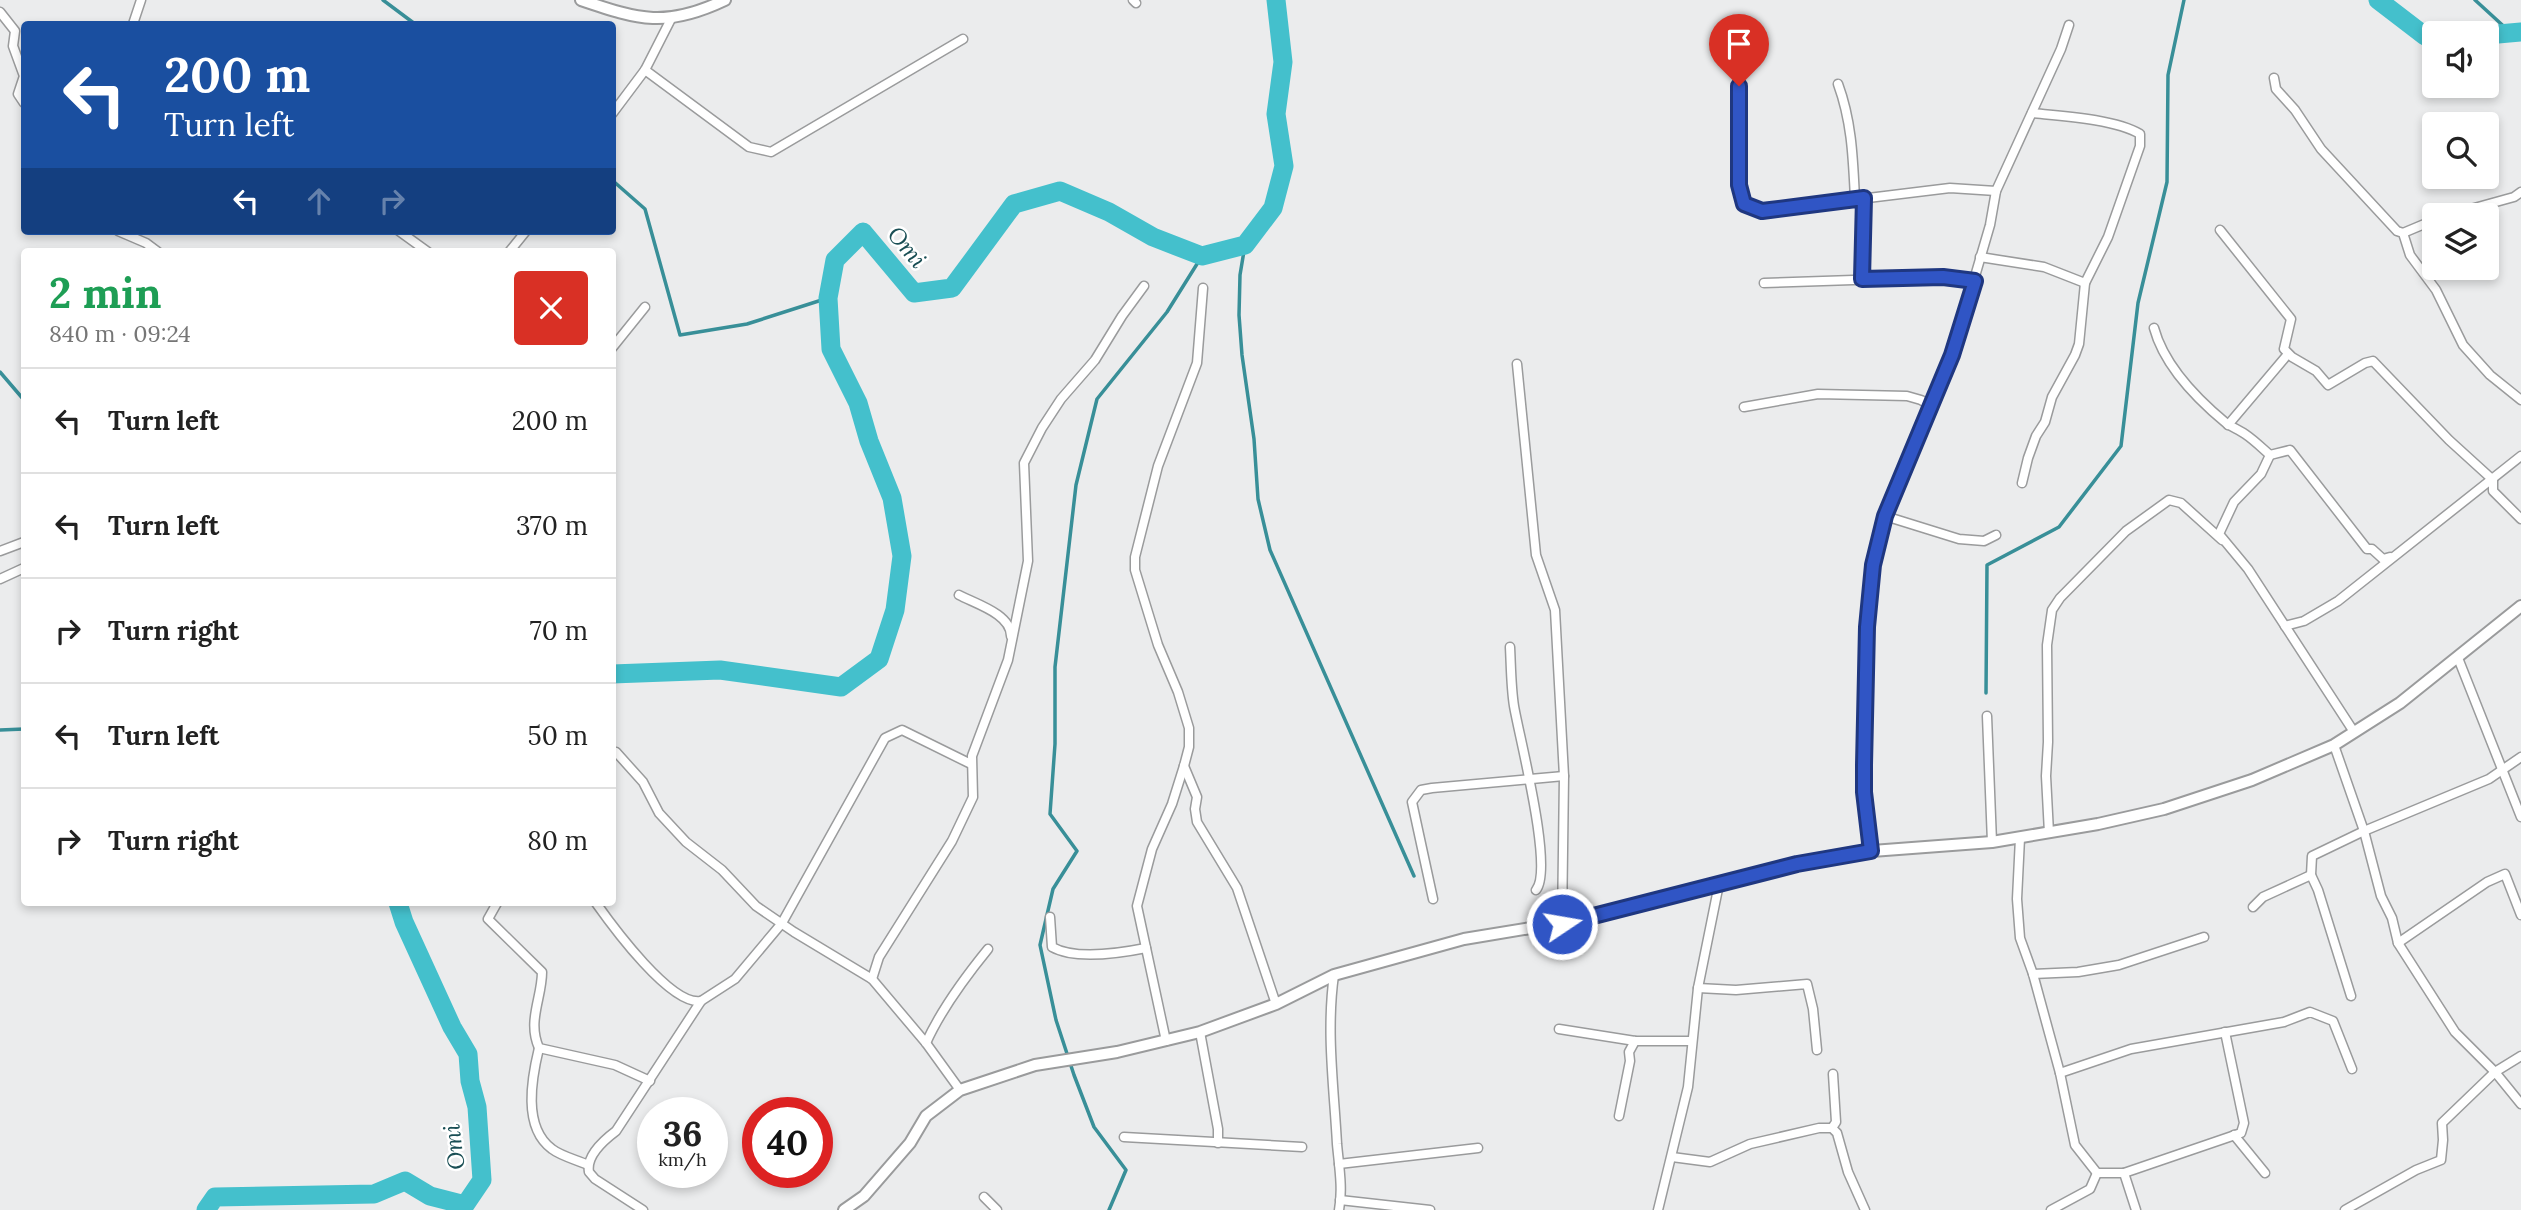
<!DOCTYPE html>
<meta charset="utf-8">
<style>
body{margin:0;font-family:Lora,serif;background:#f6f6f6;color:#222;height:100vh;display:flex;flex-direction:column;font-size:26px;white-space:nowrap}
*{box-sizing:border-box;margin:0}
p{font-size:23px;color:#767676}
.icon{flex:none;width:38px;height:38px;fill:none;stroke:currentColor;stroke-width:2;stroke-linecap:round;stroke-linejoin:round}
.map{position:relative;flex:1;overflow:hidden}
.side{position:absolute;left:21px;top:248px;width:595px;height:658px;display:flex;flex-direction:column;background:#fff;border-radius:7px;box-shadow:0 4px 10px #0003}
.side>*{flex:none}
.hud{position:absolute;left:21px;top:21px;width:595px;height:214px;border-radius:7px;box-shadow:0 4px 10px #0003;background:#1a4fa0;color:#fff;overflow:hidden}
.buttons{position:absolute;left:2422px;top:21px;display:grid;gap:14px}
.buttons a{display:grid;place-items:center;width:77px;height:77px;border-radius:7px;background:#fff;box-shadow:0 4px 10px #0003;font-size:35px}
.speed{position:absolute;left:637px;top:1097px;display:flex;gap:14px;font-size:35px;font-weight:700;text-align:center}
.speed>*{display:grid;place-content:center;width:91px;height:91px;border-radius:50%;background:#fff;box-shadow:0 4px 10px #0003;line-height:1}
.speed small{font-size:18px;font-weight:400}
.speed .limit{border:10px solid #d22;background:#fff;color:#111}
.pin{position:absolute;display:grid;place-items:center;width:60px;height:60px;color:#fff;margin:-72px -30px;border-radius:50% 50% 50% 0;rotate:-45deg;box-shadow:0 0 7px #0007}
.pin .icon{rotate:45deg}
.me{position:absolute;width:77px;margin:-38px;rotate:78deg;stroke-linejoin:round;filter:drop-shadow(0 0 5px #0008)}
.turn{display:flex;align-items:center;gap:24px;height:147px;padding:0 28px;font-size:32px}
.turn .icon{width:91px;height:91px;stroke-width:2.5}
.turn b{display:block;font-size:49px;line-height:60px}
.lanes{display:flex;align-items:center;height:66px;padding:0 28px;background:#0003;justify-content:center;gap:35px;direction:ltr}
.lanes .off{opacity:.35}
.round{display:grid;place-items:center;flex:none;width:74px;height:74px;border-radius:7px;background:#f6f6f6}
.headline{display:flex;align-items:center;justify-content:space-between;height:119px;padding:0 28px}
h1{font-size:42px;font-weight:700;line-height:52px;color:#1e9e55}
ul{padding:0;list-style:none}
li{display:flex;align-items:center;gap:21px;height:105px;padding:0 28px;border-top:2px solid #e0e0e0}
li div{flex:1}
li b{display:block;font-size:26px}
li em{font-style:normal}
.map>svg:first-child{display:block}
</style>
<div class="map">
<svg width="2521" height="1210" viewBox="0 0 2521 1210">
<rect width="100%" height="100%" fill="#ebeced"/>
<g fill="none" stroke-linecap="round" stroke-linejoin="round">
<g stroke="#388f98" stroke-width="3.5">
<polyline points="383,0 415,24"/>
<polyline points="2475,0 2510,32"/>
<polyline points="612,180 645,209 680,335 747,324 828,298"/>
<polyline points="1245,245 1240,275 1239,315 1242,355 1254,439 1258,499 1270,550 1414,876"/>
<polyline points="0,372 24,400"/>
<polyline points="1986,693 1987,565 2059,527 2121,446 2138,303 2167,182 2168,75 2184,0"/>
<polyline points="0,730 24,729"/>
<polyline points="465,1205 465,1210"/>
<polyline points="1109,1210 1126,1170 1094,1127 1074,1075 1056,1020 1040,945 1053,889 1077,851 1050,814 1055,744 1055,667 1076,485 1097,399 1167,312 1202,256"/>
</g>
<g stroke="#44c0cc" stroke-width="19">
<polyline points="2378,0 2425,36 2434,36"/>
<polyline points="2487,35 2521,32"/>
<polyline points="612,674 720,670 841,687 879,659 895,610 902,556 892,498 869,441 858,403 831,349 828,298 835,260 863,232 914,293 952,288 1014,204 1060,191 1109,212 1153,237 1202,256 1245,245 1273,208 1284,166 1276,114 1283,62 1276,0"/>
<polyline points="206,1210 215,1197 374,1194 405,1181 430,1196 465,1205 482,1180 477,1107 470,1081 468,1054 452,1027 404,922 398,903"/>
</g>
<defs>
<g id="minor">
<polyline points="1133,0 1136,3"/>
<polyline points="0,12 15,31 13,46 24,76 18,94 24,103"/>
<polyline points="133,24 141,0"/>
<polyline points="1739,62 1739,185 1744,204 1762,211 1950,188 1996,191"/>
<polyline points="645,70 749,147 771,152 963,39"/>
<polyline points="2274,78 2276,89 2295,110 2321,149 2397,231 2403,233 2410,255 2436,290 2463,345 2490,375 2521,400"/>
<path d="M1838,84C1852,122 1853,159 1855,199"/>
<polyline points="612,114 645,70 671,19"/>
<polyline points="2449,215 2514,197 2521,192"/>
<polyline points="2220,230 2291,319 2284,349 2292,357 2316,371 2328,385 2365,363 2373,361 2449,440 2493,480 2493,491 2521,519"/>
<polyline points="118,231 146,243 158,252"/>
<polyline points="399,231 428,252"/>
<polyline points="2403,233 2434,220"/>
<polyline points="509,252 526,231"/>
<polyline points="1980,257 2044,267 2085,283"/>
<polyline points="1862,279 1864,198"/>
<polyline points="1764,283 1943,277 1975,281"/>
<path d="M2154,328C2164,365 2197,399 2226,423C2232,427 2239,430 2245,434C2254,440 2262,448 2270,455L2261,474L2234,502L2219,534L2248,569L2354,732"/>
<polyline points="612,348 645,307"/>
<polyline points="1517,364 1536,555 1555,610 1564,776 1562,924"/>
<polyline points="1744,407 1818,394 1907,396 1921,400 1931,406"/>
<polyline points="2228,425 2288,354"/>
<polyline points="2270,455 2290,450 2367,549 2372,549 2383,559 2390,557"/>
<path d="M2022,483L2028,458L2036,436L2045,422L2052,397L2075,355L2079,344L2085,283L2108,237L2140,146V134C2115,119 2062,116 2032,113"/>
<polyline points="1885,516 1959,539 1984,541 1996,535"/>
<polyline points="0,551 24,542"/>
<polyline points="0,579 24,568"/>
<path d="M959,595C976,604 1011,614 1011,636"/>
<polyline points="2285,626 2304,621 2338,601 2521,456"/>
<path d="M1510,647C1511,666 1511,687 1514,706C1519,736 1554,869 1536,890"/>
<polyline points="2458,658 2521,817"/>
<polyline points="1987,716 1992,842"/>
<polyline points="2334,745 2364,831 2381,896 2392,918 2398,943 2455,1032 2495,1072 2521,1104"/>
<polyline points="616,752 643,782 659,813 686,842 722,870 756,906 794,932 872,979 926,1043 960,1090"/>
<polyline points="1184,766 1197,797 1195,809 1197,822 1237,888 1276,1004"/>
<polyline points="2049,833 2046,776 2048,742 2047,645 2052,610 2060,598 2126,531 2169,500 2181,503 2222,540"/>
<polyline points="2020,838 2017,899 2020,938 2033,974 2060,1073 2075,1145 2097,1173 2124,1173 2136,1210"/>
<path d="M1872,851C1869,832 1865,812 1864,793C1860,752 1864,710 1866,670C1868,617 1871,567 1885,516L1952,355L1990,225L1996,191L2061,49L2069,25"/>
<polyline points="1433,899 1412,802 1421,790 1432,788 1564,776"/>
<path d="M497,903L488,919L542,972C542,998 527,1021 539,1048L615,1065L650,1081"/>
<path d="M596,903C613,927 671,1006 701,1001"/>
<polyline points="2253,907 2263,897 2311,875"/>
<path d="M1050,917L1052,947C1075,960 1121,953 1146,948"/>
<polyline points="2398,943 2487,882 2505,874 2521,915"/>
<polyline points="2033,974 2078,972 2119,965 2204,937"/>
<path d="M1334,975C1326,1031 1334,1088 1337,1144C1339,1166 1343,1189 1339,1210"/>
<polyline points="872,979 879,957 952,841 973,797 972,756 1008,660 1028,561 1024,463 1042,428 1061,399 1095,360 1122,316 1144,286"/>
<polyline points="1698,988 1736,990 1807,984 1813,1009 1817,1050"/>
<polyline points="2351,996 2318,890 2311,875 2312,856 2364,831 2489,779 2521,757"/>
<polyline points="1559,1029 1635,1041 1691,1041"/>
<polyline points="1200,1032 1218,1129 1218,1143"/>
<polyline points="1166,1041 1137,906 1152,849 1172,804 1184,766 1189,747 1189,728 1178,692 1158,645 1135,570 1135,557 1158,466 1197,363 1203,288"/>
<path d="M926,1043C940,1012 966,976 988,949"/>
<path d="M539,1048C532,1077 522,1127 552,1149C561,1156 577,1160 588,1165"/>
<polyline points="2060,1073 2131,1049 2284,1022 2310,1012 2333,1021 2352,1069"/>
<polyline points="1619,1116 1630,1061 1629,1052 1635,1041"/>
<polyline points="1832,1128 1836,1122 1833,1074"/>
<polyline points="2234,1135 2265,1173"/>
<polyline points="1124,1137 1302,1147"/>
<polyline points="1672,1157 1710,1162 1750,1144 1819,1128 1832,1128 1837,1133 1848,1172 1865,1210"/>
<polyline points="1339,1164 1478,1148"/>
<polyline points="2124,1173 2241,1133 2244,1123 2225,1032"/>
<polyline points="984,1197 997,1210"/>
<polyline points="1340,1200 1430,1210"/>
<path d="M643,1210L595,1179L589,1172C586,1156 604,1140 616,1131L701,1001L735,979L782,923L885,738L902,730L971,764"/>
<polyline points="1658,1210 1688,1087 1698,988 1719,884"/>
<polyline points="2051,1210 2090,1189 2097,1173"/>
<polyline points="2345,1210 2416,1170 2441,1160 2443,1140 2442,1123 2495,1072 2521,1056"/>
</g>
<g id="tertiary">
<path d="M581,0C640,20 666,28 725,0"/>
<polyline points="844,1210 864,1196 910,1143 926,1116 960,1090 1035,1065 1117,1052 1200,1032 1276,1004 1334,975 1464,939 1591,918 1797,864 1872,851 1992,842 2098,824 2164,809 2252,780 2334,745 2400,703 2521,606"/>
</g>
</defs>
<use href="#minor" stroke="#9a9b9c" stroke-width="11"/>
<use href="#tertiary" stroke="#9a9b9c" stroke-width="14"/>
<use href="#minor" stroke="#fff" stroke-width="8"/>
<use href="#tertiary" stroke="#fff" stroke-width="10"/>
</g>
<g fill="none" stroke-linecap="round" stroke-linejoin="round">
<defs>
<polyline id="route" points="1562,924 1797,864 1871,851 1864,792 1864,765 1867,627 1873,565 1885,516 1952,355 1975,281 1943,277 1862,279 1864,198 1762,211 1744,204 1739,185 1739,86"/>
</defs>
<use href="#route" stroke="#1f3780" stroke-width="18"/>
<use href="#route" stroke="#3055c5" stroke-width="12"/>
</g>
<g text-anchor="middle" stroke-width="5" stroke-linejoin="round" paint-order="stroke">
<g font-size="23" font-style="italic" fill="#194e54" stroke="#fff">
<text transform="translate(907 247) rotate(50)" y="8">Omi</text>
<text transform="translate(454 1147) rotate(-97)" y="8">Omi</text>
</g>
</g>
</svg>
<div class="buttons">
<a><svg class="icon" aria-label="sound" viewBox="0 0 24 24"><path d="M4 9h4l5-4v14l-5-4H4zM17 9q2 3 0 6"/></svg></a>
<a><svg class="icon" aria-label="search" viewBox="0 0 24 24"><circle cx="10" cy="10" r="6"/><path d="M15 15l6 6"/></svg></a>
<a><svg class="icon" aria-label="layers" viewBox="0 0 24 24"><path d="M12 4l9 5-9 5-9-5zM3 14l9 5 9-5"/></svg></a>
</div>
<div class="speed"><div>36<small>km/h</small></div><div class="limit">40</div></div>
<div class="pin" style="left:1739px;top:86px;background:#d93025"><svg class="icon" aria-label="arrive" viewBox="0 0 24 24"><path d="M6 21V4h12l-3 4 3 4H6"/></svg></div>
<svg class="me" style="left:1562px;top:924px" viewBox="-20 -20 40 40"><circle r="17" fill="#3055c5" stroke="#fff" stroke-width="3"/><path d="M0-11L8 9 0 5-8 9z" fill="#fff"/></svg>
<div class="hud">
<div class="turn"><svg class="icon" aria-label="left" viewBox="0 0 24 24"><path d="M17 20v-9H6M10 6l-5 5 5 5"/></svg><div><b>200 m</b>Turn left</div></div>
<div class="lanes"><svg class="icon" aria-label="left" viewBox="0 0 24 24"><path d="M17 20v-9H6M10 6l-5 5 5 5"/></svg><svg class="icon off" aria-label="ahead" viewBox="0 0 24 24"><path d="M12 20V5M6 11l6-6 6 6"/></svg><svg class="icon off" aria-label="right" viewBox="0 0 24 24"><path d="M7 20v-9h11M14 6l5 5-5 5"/></svg></div>
</div>
<section class="side">
<div class="headline"><div><h1>2 min</h1><p>840 m · 09:24</p></div><a class="round" style="background:#d93025;color:#fff"><svg class="icon" aria-label="close" viewBox="0 0 24 24"><path d="M6 6l12 12M18 6L6 18"/></svg></a></div>
<ul>
<li><svg class="icon" aria-label="left" viewBox="0 0 24 24"><path d="M17 20v-9H6M10 6l-5 5 5 5"/></svg><div><b>Turn left</b></div><em>200 m</em></li>
<li><svg class="icon" aria-label="left" viewBox="0 0 24 24"><path d="M17 20v-9H6M10 6l-5 5 5 5"/></svg><div><b>Turn left</b></div><em>370 m</em></li>
<li><svg class="icon" aria-label="right" viewBox="0 0 24 24"><path d="M7 20v-9h11M14 6l5 5-5 5"/></svg><div><b>Turn right</b></div><em>70 m</em></li>
<li><svg class="icon" aria-label="left" viewBox="0 0 24 24"><path d="M17 20v-9H6M10 6l-5 5 5 5"/></svg><div><b>Turn left</b></div><em>50 m</em></li>
<li><svg class="icon" aria-label="right" viewBox="0 0 24 24"><path d="M7 20v-9h11M14 6l5 5-5 5"/></svg><div><b>Turn right</b></div><em>80 m</em></li>
</ul>
</section>
</div>
